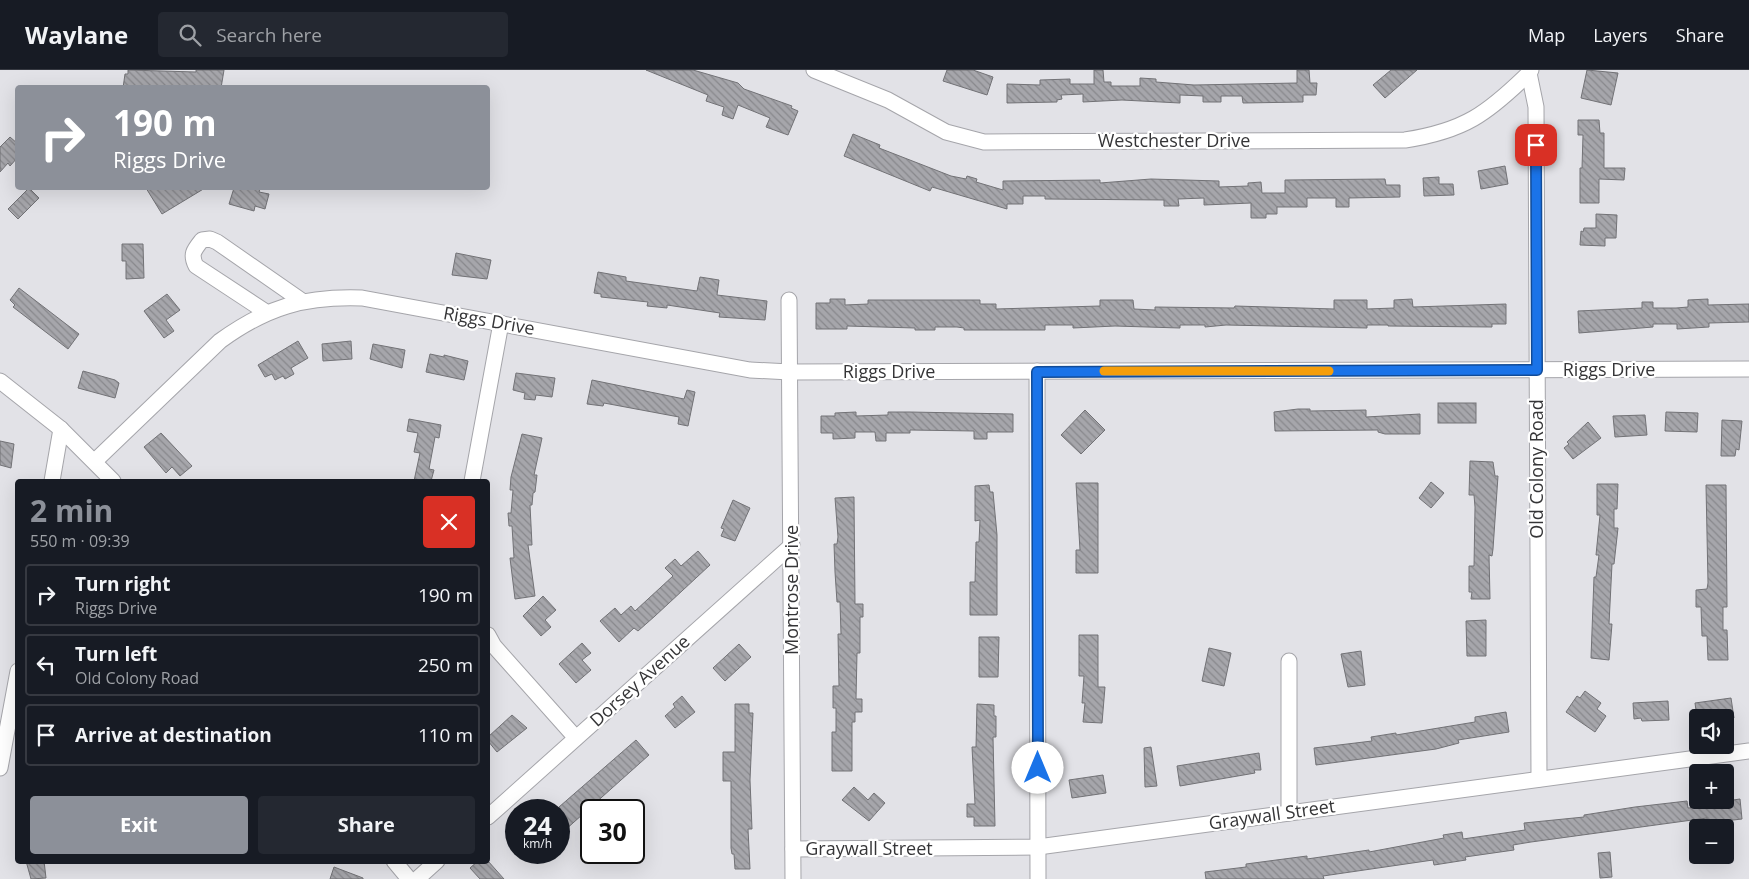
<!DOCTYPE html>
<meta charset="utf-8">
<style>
body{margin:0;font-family:"Open Sans",sans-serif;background:#242831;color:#f1f3f6;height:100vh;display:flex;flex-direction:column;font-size:19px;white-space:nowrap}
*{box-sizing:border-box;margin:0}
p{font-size:16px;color:#9ea1a6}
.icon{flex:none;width:28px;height:28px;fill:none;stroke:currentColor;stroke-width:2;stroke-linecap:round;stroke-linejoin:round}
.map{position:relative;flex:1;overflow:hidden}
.side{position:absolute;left:15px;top:409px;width:475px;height:385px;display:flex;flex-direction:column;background:#171b24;border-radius:5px;box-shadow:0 5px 20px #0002}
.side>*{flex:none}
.banner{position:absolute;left:15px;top:15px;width:475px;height:105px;border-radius:5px;box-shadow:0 5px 20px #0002;background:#8c9099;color:#fff;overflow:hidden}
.buttons{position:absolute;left:1689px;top:639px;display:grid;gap:10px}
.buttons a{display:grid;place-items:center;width:45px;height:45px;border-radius:5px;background:#171b24;box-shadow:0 5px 20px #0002;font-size:25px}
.speed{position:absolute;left:505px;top:729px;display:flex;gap:10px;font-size:25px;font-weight:700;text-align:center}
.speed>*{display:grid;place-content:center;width:65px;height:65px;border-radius:50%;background:#171b24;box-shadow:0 5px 20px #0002;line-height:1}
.speed small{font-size:12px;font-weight:400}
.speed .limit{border:2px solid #111;border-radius:8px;background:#fff;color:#111}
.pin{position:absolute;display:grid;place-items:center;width:42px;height:42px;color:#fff;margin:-21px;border-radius:10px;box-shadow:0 2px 8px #0006}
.me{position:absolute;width:55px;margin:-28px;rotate:0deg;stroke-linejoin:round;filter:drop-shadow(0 0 4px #0008)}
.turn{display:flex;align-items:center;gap:18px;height:105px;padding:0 15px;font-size:22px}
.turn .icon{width:65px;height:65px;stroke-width:2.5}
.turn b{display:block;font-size:35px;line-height:42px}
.round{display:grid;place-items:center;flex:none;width:52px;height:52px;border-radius:5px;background:#242831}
.headline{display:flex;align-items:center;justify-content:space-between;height:85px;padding:0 15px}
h1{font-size:30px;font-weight:700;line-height:38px;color:#8c9099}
.button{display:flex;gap:10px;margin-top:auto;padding:10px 15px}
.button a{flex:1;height:58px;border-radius:5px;background:#8c9099;color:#fff;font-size:20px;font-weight:700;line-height:58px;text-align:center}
.button a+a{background:#242831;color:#f1f3f6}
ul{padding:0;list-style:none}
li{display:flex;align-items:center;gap:15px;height:62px;margin:0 10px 8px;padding:0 5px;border:2px solid #363941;border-radius:5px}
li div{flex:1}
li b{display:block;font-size:19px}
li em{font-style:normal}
header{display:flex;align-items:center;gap:30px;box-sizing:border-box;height:70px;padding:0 25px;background:#171b24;border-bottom:1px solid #363941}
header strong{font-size:24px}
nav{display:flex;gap:28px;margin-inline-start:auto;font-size:18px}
.search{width:350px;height:45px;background:#242831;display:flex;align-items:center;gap:12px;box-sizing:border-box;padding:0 18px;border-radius:5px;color:#9ea1a6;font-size:19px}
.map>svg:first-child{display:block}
</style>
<header>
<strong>Waylane</strong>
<div class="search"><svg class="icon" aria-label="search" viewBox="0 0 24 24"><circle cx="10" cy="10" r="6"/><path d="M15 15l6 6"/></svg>Search here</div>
<nav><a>Map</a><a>Layers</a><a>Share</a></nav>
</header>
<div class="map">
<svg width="1749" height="809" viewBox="0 0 1749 809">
<defs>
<pattern id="building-back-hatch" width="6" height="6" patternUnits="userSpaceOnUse" patternTransform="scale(1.25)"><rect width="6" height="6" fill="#a6a6ab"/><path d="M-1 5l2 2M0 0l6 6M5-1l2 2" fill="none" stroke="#88888c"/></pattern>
</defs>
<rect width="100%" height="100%" fill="#e2e2e7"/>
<g fill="url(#building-back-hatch)" stroke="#727276">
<polygon points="128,0 196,2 196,0 224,0 221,18 123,18 125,4 128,4"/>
<polygon points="646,0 693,0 738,13 744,19 792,36 791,38 798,41 788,65 766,57 770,48 738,35 733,49 722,45 724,37 706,31 708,25"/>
<polygon points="947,0 973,0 993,7 987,25 943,11"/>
<polygon points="1094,0 1103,0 1104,12 1111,12 1111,16 1140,16 1140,8 1156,9 1156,12 1194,15 1297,13 1297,0 1309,0 1310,13 1317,13 1316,25 1303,25 1303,32 1243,33 1242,26 1221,26 1221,32 1203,32 1203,26 1180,25 1180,33 1122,30 1083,32 1083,24 1061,25 1062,29 1057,30 1057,32 1007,33 1007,14 1040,15 1040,10 1070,9 1070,14 1094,14"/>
<polygon points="1391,0 1417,0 1385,28 1373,15"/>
<polygon points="1587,0 1618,3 1611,35 1581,28"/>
<polygon points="1578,50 1599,50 1600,63 1604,63 1604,98 1625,98 1624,110 1599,109 1599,133 1580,133 1580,98 1582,98 1583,65 1578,65"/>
<polygon points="853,64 880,75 879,78 951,106 966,109 967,106 977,109 976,112 1003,120 1003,111 1100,110 1100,113 1151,109 1219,111 1219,117 1248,116 1248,113 1261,112 1262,123 1285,123 1285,110 1385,109 1386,115 1400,115 1400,127 1349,128 1349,137 1336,137 1336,128 1307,128 1307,137 1277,137 1277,144 1266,144 1266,148 1251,148 1251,133 1204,135 1204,128 1178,129 1179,136 1164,136 1164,130 1045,129 1045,126 1023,126 1023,134 1007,134 1007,139 932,117 930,121 844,86"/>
<polygon points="10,67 18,74 18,87 10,96 8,93 0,102 0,77"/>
<polygon points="1505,96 1508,114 1481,119 1478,101"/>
<polygon points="1439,107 1439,114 1453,114 1454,125 1424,126 1423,108"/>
<polygon points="29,118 39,128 18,149 8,139"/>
<polygon points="146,118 205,118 162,144"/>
<polygon points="234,118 260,118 259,122 269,124 265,139 255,136 254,141 229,134"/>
<polygon points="1596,144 1617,145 1616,168 1605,168 1605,176 1580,175 1581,161 1583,162 1584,158 1596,158"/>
<polygon points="122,174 143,174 144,208 126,209 126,191 122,191"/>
<polygon points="456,183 491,190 487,209 452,205"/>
<polygon points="598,202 626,207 626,211 697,221 700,207 719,210 717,225 767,231 765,250 719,247 720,243 667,235 667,238 647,236 648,232 601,227 601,224 594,223"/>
<polygon points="19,218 79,264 68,279 13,237 15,235 10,230"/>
<polygon points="167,224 180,240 166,250 174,261 164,268 144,241"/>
<polygon points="830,229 845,229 845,235 868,234 868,230 980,230 980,234 996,234 996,239 1100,236 1100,230 1133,230 1134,239 1155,240 1155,237 1234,238 1235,236 1334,239 1334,230 1367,230 1367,239 1394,238 1394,230 1412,229 1413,237 1506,234 1506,254 1492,254 1492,257 1388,256 1388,255 1367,255 1367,258 1226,255 1205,257 1205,255 1180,255 1180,258 1115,256 1073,258 1073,255 1045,255 1045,260 964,260 964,258 957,257 935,257 935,260 915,260 915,258 847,256 847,259 816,259 816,233 830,233"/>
<polygon points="1708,229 1708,235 1749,234 1749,252 1709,253 1709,257 1677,259 1677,254 1653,254 1653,257 1579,263 1578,241 1642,238 1642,232 1653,232 1653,238 1676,238 1688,237 1688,230"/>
<polygon points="298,271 308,288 291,298 294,304 285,309 283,306 275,310 272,304 265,307 258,295"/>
<polygon points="351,271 352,289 323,291 322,274"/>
<polygon points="373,274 405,280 402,298 370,289"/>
<polygon points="430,284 444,287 444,285 468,291 464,310 426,302"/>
<polygon points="83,301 115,310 119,313 115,328 78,318"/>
<polygon points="516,303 555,308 552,327 536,325 535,330 524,329 525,323 513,320"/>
<polygon points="592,310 684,329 687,320 695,322 688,356 678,354 679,347 604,333 603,336 587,334"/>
<rect x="1438" y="333" width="38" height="20"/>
<polygon points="1298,339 1310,339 1310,341 1366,340 1366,347 1420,344 1420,364 1385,364 1378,362 1378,360 1275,361 1274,342"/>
<polygon points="1085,340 1105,360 1081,384 1061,365"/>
<polygon points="856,342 856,346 888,345 888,342 910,342 1013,344 1013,362 987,362 987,369 974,369 974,361 910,360 910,363 886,363 886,371 876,371 875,362 855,362 855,368 833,369 833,363 821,363 821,346 835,346 835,343"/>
<polygon points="1666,342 1698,343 1697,362 1665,361"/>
<polygon points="1645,345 1647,365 1615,367 1613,346"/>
<polygon points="409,349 441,355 439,368 435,367 429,399 434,400 431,411 414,411 420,383 414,382 418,363 407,361"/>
<polygon points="1722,350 1742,351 1739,380 1736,379 1735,386 1721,386"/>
<polygon points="1588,352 1601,368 1573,389 1564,378 1569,374 1567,372"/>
<polygon points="161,363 192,396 180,406 172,397 166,403 144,377"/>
<polygon points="522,364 542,368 534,405 537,405 535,422 533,423 532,435 530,435 532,475 528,475 535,526 515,529 510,488 514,488 512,456 509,456 508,443 511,443 513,420 510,420 511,407"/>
<polygon points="0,371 14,374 11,398 0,395"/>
<polygon points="1470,391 1493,392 1495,406 1498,406 1493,479 1492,486 1489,485 1490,529 1471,529 1472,522 1469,522 1469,496 1474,496 1475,437 1474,425 1469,425"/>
<polygon points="1431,412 1444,423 1431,438 1419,428"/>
<polygon points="1076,413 1098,413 1098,503 1076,503 1076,480 1080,480"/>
<polygon points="1597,414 1618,414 1617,439 1614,439 1614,458 1618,458 1614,494 1612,494 1609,554 1612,554 1609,590 1591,588 1594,507 1596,507 1599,485 1596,485 1600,445 1597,445"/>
<polygon points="989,415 990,422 993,422 997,465 997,545 970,545 970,512 975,512 976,472 979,472 980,450 975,451 975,416"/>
<polygon points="1706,415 1726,415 1727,537 1723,537 1723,560 1727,560 1728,590 1708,590 1707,566 1702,566 1701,537 1696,537 1696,520 1707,519 1708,513"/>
<polygon points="854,427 855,534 863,534 863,547 860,547 860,583 857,583 856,629 862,629 862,642 855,642 855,652 852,652 852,701 832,701 832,662 836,662 836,638 833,638 833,616 839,616 838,564 841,564 840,532 837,532 835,502 834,474 837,474 838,467 835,428"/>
<polygon points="733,430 750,438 735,471 721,466 724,459 721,458"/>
<polygon points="698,481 710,495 655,546 638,561 634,558 619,572 600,551 615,538 621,545 631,536 635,541 673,506 665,498 675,489 681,496"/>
<polygon points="543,526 556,540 545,550 551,557 541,566 523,546"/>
<polygon points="1486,550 1486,586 1467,586 1466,551"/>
<polygon points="1079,565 1098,565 1098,617 1105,617 1102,653 1083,652 1085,633 1082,633 1084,606 1079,606"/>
<polygon points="979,567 999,567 998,607 979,607"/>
<polygon points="582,573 591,583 582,590 591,600 576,613 559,594"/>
<polygon points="739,574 751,587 725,611 713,598"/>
<polygon points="1209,578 1231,583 1224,616 1202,611"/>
<polygon points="1361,581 1365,615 1348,617 1341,584"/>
<polygon points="1585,621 1601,633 1597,639 1606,646 1595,662 1566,642 1577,626 1580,628"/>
<polygon points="682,626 695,642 675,658 665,646 675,637 673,634"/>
<polygon points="1731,628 1734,648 1697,648 1695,633"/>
<polygon points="1668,631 1669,650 1642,651 1641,648 1634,649 1633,633"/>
<polygon points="735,634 749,634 749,643 753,643 750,710 752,759 748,759 750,799 735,799 734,784 732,784 731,778 731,711 723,711 723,682 735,682"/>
<polygon points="977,634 994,635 994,646 996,646 996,667 993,667 995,756 974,756 974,747 967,747 967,734 975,734 972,677 976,677"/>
<polygon points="1506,642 1509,662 1458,670 1459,673 1436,679 1316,695 1314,678 1372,671 1371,667 1396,663 1396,665 1475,652 1475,647"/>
<polygon points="512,645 527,658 497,682 488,671 488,667"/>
<polygon points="636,670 649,685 564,761 559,754 559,737"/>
<polygon points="1151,677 1157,716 1145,717 1144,678"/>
<polygon points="1259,683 1261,700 1254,700 1255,703 1180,716 1177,696"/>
<polygon points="1103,705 1106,723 1072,728 1069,710"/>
<polygon points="854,717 868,730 874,723 885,733 869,751 842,730"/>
<polygon points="1740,729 1742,749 1707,753 1707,748 1531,772 1513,775 1514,780 1465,787 1466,790 1434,795 1433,790 1323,806 1324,809 1206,809 1205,802 1246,797 1246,794 1307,786 1307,789 1369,780 1369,782 1444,768 1443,765 1462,762 1463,769 1525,760 1524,753 1584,747 1584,745 1635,737 1687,731 1688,738 1712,736 1712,733"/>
<polygon points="1610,782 1612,807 1600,808 1598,783"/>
<polygon points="26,791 44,791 46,808 31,809"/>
<polygon points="478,791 488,791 504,809 480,809 470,798"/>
<polygon points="334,797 363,808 363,809 330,809"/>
</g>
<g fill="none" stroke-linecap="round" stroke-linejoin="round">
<defs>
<g id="street">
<path d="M814,0L888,30L946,62L984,72L1405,70C1464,61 1487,44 1529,3"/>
<polyline points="1531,0 1529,3 1536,37 1539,709"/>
<polyline points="789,230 793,809"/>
<path d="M266,242L196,196C190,184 194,180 202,170L210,169L217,172L302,231"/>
<polyline points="1037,301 1038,809"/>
<polyline points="0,311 61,359 113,411"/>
<path d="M95,391L220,271C267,237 304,226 362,228L750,300L790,302L1749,299"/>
<polyline points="52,411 61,359"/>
<polyline points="472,411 501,253"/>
<polyline points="488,565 494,576 576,668"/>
<polyline points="0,698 18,601"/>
<polyline points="1289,743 1289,591"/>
<polyline points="488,747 792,475"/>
<polyline points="793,779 1038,777 1749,681"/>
<polyline points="394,791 409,809"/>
<polyline points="417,809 437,791"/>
</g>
</defs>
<use href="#street" stroke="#a5a5aa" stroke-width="17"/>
<use href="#street" stroke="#fff" stroke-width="15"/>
</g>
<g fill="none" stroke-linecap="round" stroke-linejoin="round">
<defs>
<polyline id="route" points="1038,698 1037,302 1537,300 1536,75"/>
</defs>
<use href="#route" stroke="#114b97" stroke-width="12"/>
<use href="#route" stroke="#1a73e8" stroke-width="9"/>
<polyline stroke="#f59e0b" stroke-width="9" points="1104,301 1329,301"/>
</g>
<g text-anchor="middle" stroke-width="4.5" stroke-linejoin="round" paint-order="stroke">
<g font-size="18" fill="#353537" stroke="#fff">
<text x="1174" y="77">Westchester Drive</text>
<text transform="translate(489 251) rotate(10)" y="6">Riggs Drive</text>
<text x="1609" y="306">Riggs Drive</text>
<text x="889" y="308">Riggs Drive</text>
<text transform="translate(1537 399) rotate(-90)" y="6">Old Colony Road</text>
<text transform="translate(792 520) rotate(-90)" y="6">Montrose Drive</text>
<text transform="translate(640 611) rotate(-42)" y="6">Dorsey Avenue</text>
<text transform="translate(1272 745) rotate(-8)" y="6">Graywall Street</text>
<text x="869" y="785">Graywall Street</text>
</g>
</g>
</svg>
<div class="buttons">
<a><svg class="icon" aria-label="sound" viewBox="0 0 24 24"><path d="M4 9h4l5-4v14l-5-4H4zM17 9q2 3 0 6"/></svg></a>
<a>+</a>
<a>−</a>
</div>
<div class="speed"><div>24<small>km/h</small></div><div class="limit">30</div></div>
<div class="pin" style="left:1536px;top:75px;background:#d93025"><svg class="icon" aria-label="arrive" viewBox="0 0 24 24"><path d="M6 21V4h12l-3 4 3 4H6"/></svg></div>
<svg class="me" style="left:1038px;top:698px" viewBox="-20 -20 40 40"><circle r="19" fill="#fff"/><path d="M0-13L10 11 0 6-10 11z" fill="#1a73e8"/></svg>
<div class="banner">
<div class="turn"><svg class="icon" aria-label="right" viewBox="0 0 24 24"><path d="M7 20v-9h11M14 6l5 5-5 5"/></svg><div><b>190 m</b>Riggs Drive</div></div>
</div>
<section class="side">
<div class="headline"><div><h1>2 min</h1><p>550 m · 09:39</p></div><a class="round" style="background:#d93025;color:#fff"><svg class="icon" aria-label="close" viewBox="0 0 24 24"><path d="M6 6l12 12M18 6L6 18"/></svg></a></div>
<ul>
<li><svg class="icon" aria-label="right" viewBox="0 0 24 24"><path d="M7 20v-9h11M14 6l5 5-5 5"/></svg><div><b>Turn right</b><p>Riggs Drive</p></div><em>190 m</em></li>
<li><svg class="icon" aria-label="left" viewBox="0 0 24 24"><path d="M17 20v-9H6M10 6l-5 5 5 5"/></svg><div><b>Turn left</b><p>Old Colony Road</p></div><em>250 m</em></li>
<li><svg class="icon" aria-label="arrive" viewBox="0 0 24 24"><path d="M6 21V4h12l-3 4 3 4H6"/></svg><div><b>Arrive at destination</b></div><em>110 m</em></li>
</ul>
<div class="button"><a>Exit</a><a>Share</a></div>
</section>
</div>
